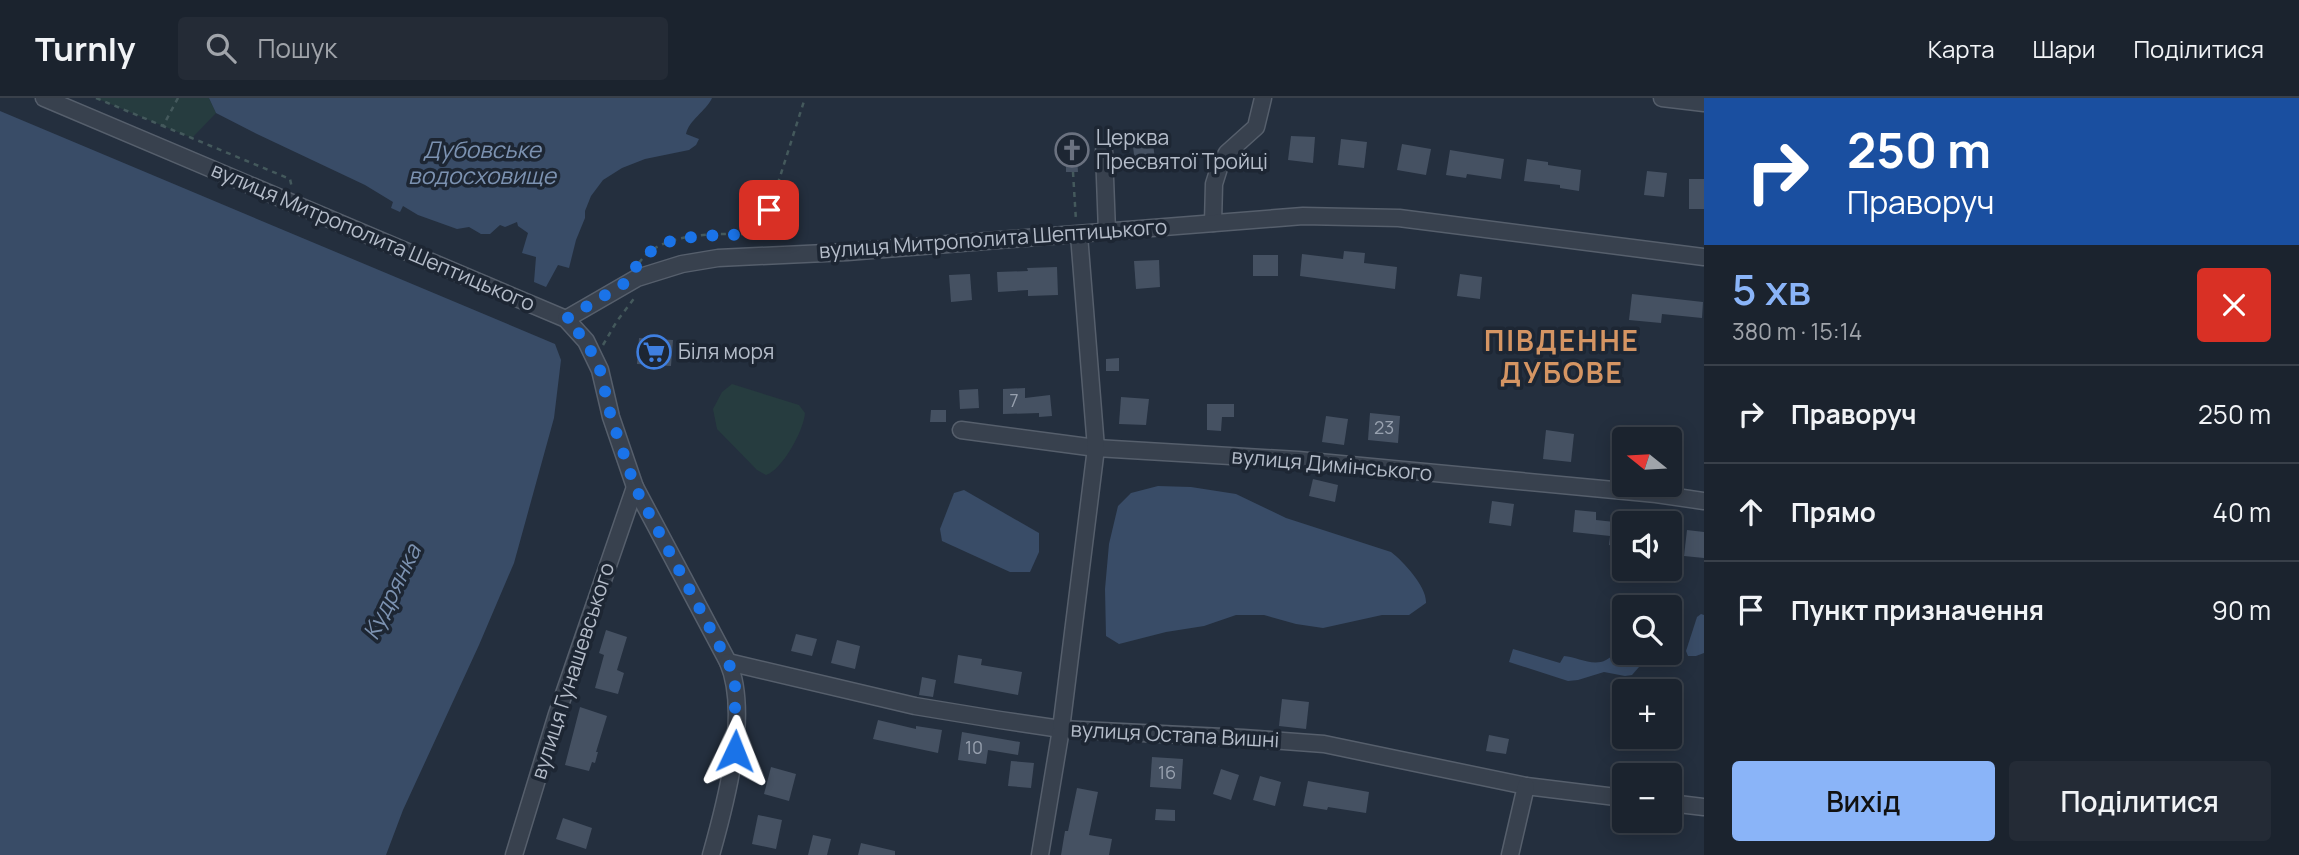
<!DOCTYPE html>
<html lang="uk">
<meta charset="utf-8">
<style>
body{margin:0;font-family:Manrope,sans-serif;background:#242b36;color:#f1f3f6;height:100vh;display:flex;flex-direction:column;font-size:26px;white-space:nowrap}
*{box-sizing:border-box;margin:0}
p{font-size:23px;color:#a0a4aa}
.icon{flex:none;width:38px;height:38px;fill:none;stroke:currentColor;stroke-width:2;stroke-linecap:round;stroke-linejoin:round}
.map{position:relative;flex:1;overflow:hidden}
.panel{display:flex;flex-direction:column;background:#1b232e;width:595px}
.panel>*{flex:none}
.banner{background:#1a4fa0;color:#fff;overflow:hidden}
.needle{width:46px;rotate:288deg}
.controls{position:absolute;left:1612px;top:329px;display:grid;gap:14px}
.controls a{display:grid;place-items:center;width:70px;height:70px;border-radius:7px;background:#1b232e;box-shadow:0 4px 18px #0003,0 0 0 2px #39404a;font-size:35px}
.pin{position:absolute;display:grid;place-items:center;width:60px;height:60px;color:#fff;margin:-30px;border-radius:14px;box-shadow:0 4px 10px #0006}
.me{position:absolute;width:77px;margin:-38px;rotate:2deg;stroke-linejoin:round;filter:drop-shadow(0 0 5px #0008)}
.turn{display:flex;align-items:center;gap:24px;height:147px;padding:0 28px;font-size:32px}
.turn .icon{width:91px;height:91px;stroke-width:2.5}
.turn b{display:block;font-size:49px;line-height:60px}
.round{display:grid;place-items:center;flex:none;width:74px;height:74px;border-radius:7px;background:#242b36}
.summary{display:flex;align-items:center;justify-content:space-between;height:119px;padding:0 28px}
h1{font-size:42px;font-weight:600;line-height:52px;color:#8ab4f8}
.primary-button{display:flex;gap:14px;margin-top:auto;padding:14px 28px}
.primary-button a{flex:1;height:80px;border-radius:7px;background:#8ab4f8;color:#111;font-size:28px;font-weight:600;line-height:80px;text-align:center}
.primary-button a+a{background:#242b36;color:#f1f3f6}
ul{padding:0;list-style:none}
li{display:flex;align-items:center;gap:21px;height:98px;padding:0 28px;border-top:2px solid #39404a}
li div{flex:1}
li b{display:block;font-size:26px}
li em{font-style:normal}
header{display:flex;align-items:center;gap:42px;box-sizing:border-box;height:98px;padding:0 35px;background:#1b232e;border-bottom:2px solid #39404a}
header strong{font-size:33px}
nav{display:flex;gap:38px;margin-inline-start:auto;font-size:24px}
.search{width:490px;height:63px;background:#242b36;display:flex;align-items:center;gap:18px;box-sizing:border-box;padding:0 24px;border-radius:7px;color:#a0a4aa;font-size:26px}
main{display:flex;flex:1;min-height:0}
.map>svg:first-child{display:block}
</style>
<header>
<strong>Turnly</strong>
<div class="search"><svg class="icon" aria-label="search" viewBox="0 0 24 24"><circle cx="10" cy="10" r="6"/><path d="M15 15l6 6"/></svg>Пошук</div>
<nav><a>Карта</a><a>Шари</a><a>Поділитися</a></nav>
</header>
<main>
<div class="map">
<svg width="1704" height="757" viewBox="0 0 1704 757">
<rect width="100%" height="100%" fill="#242f3e"/>
<g fill="#263c3f">
<polygon points="96,0 209,0 216,15 192,40"/>
<path d="M732,286L799,307L805,315C804,332 782,372 766,377L757,372L717,331L713,311L722,294Z"/>
</g>
<g fill="#394c67">
<path d="M209,0H712C706,13 689,22 686,36L699,41L696,47L689,52L645,61L622,70L603,82L591,98L585,113V120L576,142L569,170L558,167L546,189L534,184L536,159L522,155L528,135L518,128L517,124L505,129L500,127L490,136H481L469,129L457,131L418,117L403,108L400,114L391,110L393,104L365,87L257,36L216,15Z"/>
<polygon points="0,13 555,246 561,262 554,320 514,465 479,547 403,712 386,757 0,757"/>
<path d="M1158,388L1191,389L1236,396L1286,420L1391,454C1404,464 1427,489 1426,505L1409,517H1382L1323,530L1296,526L1264,517H1236L1204,528L1166,534L1119,546L1106,538L1105,491L1109,446L1118,408L1131,395Z"/>
<polygon points="964,392 1039,435 1039,454 1030,474 1010,474 942,443 940,431 954,395"/>
<polygon points="1701,516 1704,517 1704,555 1696,558 1688,558 1686,553 1697,519"/>
<path d="M1513,551L1560,565L1564,558C1577,559 1593,569 1606,562C1612,559 1615,555 1622,553L1631,556L1639,569L1632,577L1625,578L1604,574L1578,582L1568,583L1509,564Z"/>
</g>
<g fill="#455162">
<polygon points="1065,38 1076,38 1076,41 1083,41 1083,58 1077,58 1078,74 1066,74 1066,59 1059,59 1059,42 1066,42"/>
<polygon points="1291,38 1315,39 1313,65 1288,62"/>
<polygon points="1341,41 1367,44 1364,70 1338,67"/>
<polygon points="1153,46 1156,68 1136,71 1133,49"/>
<polygon points="1402,46 1431,51 1426,77 1397,72"/>
<polygon points="1450,52 1504,61 1501,81 1467,76 1466,80 1446,77"/>
<polygon points="1527,61 1548,64 1548,67 1581,72 1579,93 1560,90 1560,87 1524,83"/>
<polygon points="1647,73 1667,75 1664,99 1644,97"/>
<rect x="1689" y="81" width="15" height="30"/>
<polygon points="1344,153 1365,155 1364,165 1397,169 1395,191 1300,178 1302,156 1343,161"/>
<rect x="1253" y="157" width="25" height="21"/>
<polygon points="1159,162 1160,189 1136,191 1134,163"/>
<polygon points="1057,169 1058,197 1028,198 1028,192 998,194 997,174 1028,173 1027,170"/>
<polygon points="970,176 972,202 951,204 949,177"/>
<polygon points="1460,176 1482,179 1480,201 1457,198"/>
<polygon points="1632,196 1703,204 1702,220 1662,216 1661,225 1629,222"/>
<polygon points="639,240 673,242 671,268 637,266"/>
<polygon points="1119,260 1119,273 1106,273 1106,261"/>
<polygon points="1025,290 1025,300 1050,297 1052,318 1039,319 1039,315 1003,316 1003,291"/>
<polygon points="978,291 979,310 960,311 959,292"/>
<polygon points="1121,299 1149,301 1146,327 1119,326"/>
<polygon points="1207,306 1234,306 1234,319 1222,319 1221,333 1207,332"/>
<polygon points="931,312 946,312 946,324 930,324"/>
<polygon points="1370,315 1400,318 1398,345 1368,342"/>
<polygon points="1326,318 1348,321 1344,347 1322,344"/>
<polygon points="1546,332 1574,336 1571,364 1543,361"/>
<polygon points="1313,381 1338,387 1335,404 1309,398"/>
<polygon points="1492,403 1514,406 1511,428 1489,425"/>
<polygon points="1575,412 1596,414 1596,422 1624,425 1624,449 1609,447 1610,438 1573,434"/>
<polygon points="1687,432 1704,434 1704,460 1684,458"/>
<polygon points="606,532 627,539 617,572 624,575 618,596 595,590 604,557 599,555"/>
<polygon points="796,536 817,541 812,558 791,553"/>
<polygon points="837,542 860,548 855,571 831,565"/>
<polygon points="958,557 982,561 981,567 1022,574 1018,597 954,585"/>
<polygon points="922,579 936,582 933,599 919,597"/>
<polygon points="1282,601 1309,604 1306,631 1279,628"/>
<polygon points="580,609 607,618 596,654 598,654 595,665 592,664 589,673 565,667"/>
<polygon points="878,622 916,631 916,628 942,632 938,655 873,641"/>
<polygon points="962,634 1020,644 1018,657 988,652 986,666 958,662"/>
<polygon points="1489,637 1509,641 1506,656 1486,653"/>
<polygon points="1152,659 1183,661 1181,691 1150,689"/>
<polygon points="1011,663 1034,665 1031,690 1008,688"/>
<polygon points="771,669 796,676 789,703 764,696"/>
<polygon points="1221,671 1239,677 1231,702 1213,696"/>
<polygon points="1260,678 1281,684 1275,708 1253,702"/>
<polygon points="1308,683 1369,694 1366,715 1328,709 1327,712 1303,708"/>
<polygon points="1077,690 1098,694 1089,737 1112,741 1109,757 1061,757 1065,733 1068,733"/>
<polygon points="1156,711 1175,712 1175,723 1155,722"/>
<polygon points="758,717 782,722 776,751 752,746"/>
<polygon points="563,720 592,730 586,751 556,741"/>
<polygon points="813,737 831,741 827,757 808,757"/>
<polygon points="861,745 895,753 895,757 858,757"/>
</g>
<g fill="none" stroke-linecap="round" stroke-linejoin="round">
<defs>
<g id="minor">
<path d="M44,0L566,221L586,243L600,272L611,319L635,389L728,564C750,615 726,704 711,757"/>
<polyline points="1662,0 1704,5"/>
<polyline points="1104,53 1107,134"/>
<polyline points="1213,125 1214,86 1219,70 1227,55 1256,29 1263,0"/>
<polyline points="566,221 637,180 682,166 718,160 847,154 1303,118 1399,120 1704,159"/>
<polyline points="961,332 1096,350 1298,362 1656,396 1704,403"/>
<polyline points="728,564 915,608 1000,622 1061,631 1243,640 1324,646 1526,688 1624,700"/>
<polyline points="1670,705 1704,709"/>
<polyline points="514,757 557,616 635,389"/>
<polyline points="1040,757 1061,631 1096,350 1079,137"/>
<polyline points="1510,757 1526,688"/>
</g>
</defs>
<use href="#minor" stroke="#565f6c" stroke-width="19"/>
<g stroke="#44595c" stroke-width="2.5" stroke-dasharray="5 5" stroke-linecap="butt">
<polyline points="96,0 163,28"/>
<polyline points="178,0 163,28 290,81 292,90"/>
<polyline points="1073,74 1076,123"/>
<path d="M639,165C661,133 716,136 751,136L758,133L765,126L805,0"/>
<polyline points="603,247 617,223 636,198"/>
</g>
<use href="#minor" stroke="#38414e" stroke-width="16"/>
</g>
<g fill="none" stroke-linecap="round" stroke-linejoin="round">
<polyline stroke="#1a73e8" stroke-width="12" stroke-dasharray="0 21.6" points="735,653 735,580 728,564 635,389 611,319 600,272 586,243 566,221 625,185 642,160 658,148 674,142 698,138 751,136 765,126 769,112"/>
</g>
<defs>
<symbol id="church-ring" viewBox="-11 -11 22 22"><circle r="9.5" fill="#1d2633" stroke="#6b7280" stroke-width="1.5"/><path d="M-1.2-6h2.4v3.5h3.3v2.4h-3.3V6h-2.4V-.1h-3.3v-2.4h3.3Z" fill="#6b7280"/></symbol>
<symbol id="supermarket-ring" viewBox="-11 -11 22 22"><circle r="9.5" fill="#1d2633" stroke="#3f7fe0" stroke-width="1.5"/><path d="M-6-5.5h2.5l.6 2H6L4.5 2H-2.5L-4.4-4H-6ZM-1.5 3.2a1.3 1.3 0 1 0 .1 0ZM3 3.2a1.3 1.3 0 1 0 .1 0Z" fill="#3f7fe0"/></symbol>
</defs>
<g fill-rule="evenodd">
<use href="#church-ring" x="1053" y="33" width="38" height="38"/>
<use href="#supermarket-ring" x="635" y="235" width="38" height="38"/>
</g>
<g text-anchor="middle" stroke-width="7" stroke-linejoin="round" paint-order="stroke">
<g font-size="18" fill="#98a1af">
<text x="1014" y="309">7</text>
<text x="1384" y="336">23</text>
<text x="974" y="656">10</text>
<text x="1167" y="681">16</text>
</g>
<g font-size="21" fill="#b4bcc9" stroke="#1d2633" text-anchor="start">
<text x="1096" y="47">Церква<tspan x="1096" dy="24">Пресвятої Тройці</tspan></text>
<text x="678" y="261">Біля моря</text>
</g>
<g font-size="21" fill="#b4bcc9" stroke="#1d2633">
<text transform="translate(373 139) rotate(23)" y="7">вулиця Митрополита Шептицького</text>
<text transform="translate(993 141) rotate(-4)" y="7">вулиця Митрополита Шептицького</text>
<text transform="translate(1332 367) rotate(5)" y="7">вулиця Димінського</text>
<text transform="translate(573 573) rotate(-72)" y="7">вулиця Гунашевського</text>
<text transform="translate(1175 637) rotate(3)" y="7">вулиця Остапа Вишні</text>
</g>
<g font-size="23" font-style="italic" fill="#7c92b1" stroke="#1d2633">
<text x="482" y="60">Дубовське<tspan x="482" dy="26">водосховище</tspan></text>
<text transform="translate(392 494) rotate(-64)" y="8">Кудрянка</text>
</g>
<g font-size="28" font-weight="bold" letter-spacing="2" fill="#d59563" stroke="#1d2633">
<text x="1562" y="253">ПІВДЕННЕ<tspan x="1562" dy="32">ДУБОВЕ</tspan></text>
</g>
</g>
</svg>
<div class="controls">
<a><svg class="needle" viewBox="-14 -14 28 28"><path d="M0-13l5 13h-10z" fill="#e53935"/><path d="M0 13l5-13h-10z" fill="#a0a4aa"/></svg></a>
<a><svg class="icon" aria-label="sound" viewBox="0 0 24 24"><path d="M4 9h4l5-4v14l-5-4H4zM17 9q2 3 0 6"/></svg></a>
<a><svg class="icon" aria-label="search" viewBox="0 0 24 24"><circle cx="10" cy="10" r="6"/><path d="M15 15l6 6"/></svg></a>
<a>+</a>
<a>−</a>
</div>
<div class="pin" style="left:769px;top:112px;background:#d93025"><svg class="icon" aria-label="arrive" viewBox="0 0 24 24"><path d="M6 21V4h12l-3 4 3 4H6"/></svg></div>
<svg class="me" style="left:735px;top:653px" viewBox="-20 -20 40 40"><path d="M0-17L14 15 0 8-14 15z" fill="#1a73e8" stroke="#fff" stroke-width="4"/></svg>
</div>
<section class="panel">
<div class="banner">
<div class="turn"><svg class="icon" aria-label="right" viewBox="0 0 24 24"><path d="M7 20v-9h11M14 6l5 5-5 5"/></svg><div><b>250 m</b>Праворуч</div></div>
</div>
<div class="summary"><div><h1>5 хв</h1><p>380 m · 15:14</p></div><a class="round" style="background:#d93025;color:#fff"><svg class="icon" aria-label="close" viewBox="0 0 24 24"><path d="M6 6l12 12M18 6L6 18"/></svg></a></div>
<ul>
<li><svg class="icon" aria-label="right" viewBox="0 0 24 24"><path d="M7 20v-9h11M14 6l5 5-5 5"/></svg><div><b>Праворуч</b></div><em>250 m</em></li>
<li><svg class="icon" aria-label="ahead" viewBox="0 0 24 24"><path d="M12 20V5M6 11l6-6 6 6"/></svg><div><b>Прямо</b></div><em>40 m</em></li>
<li><svg class="icon" aria-label="arrive" viewBox="0 0 24 24"><path d="M6 21V4h12l-3 4 3 4H6"/></svg><div><b>Пункт призначення</b></div><em>90 m</em></li>
</ul>
<div class="primary-button"><a>Вихід</a><a>Поділитися</a></div>
</section>
</main>
